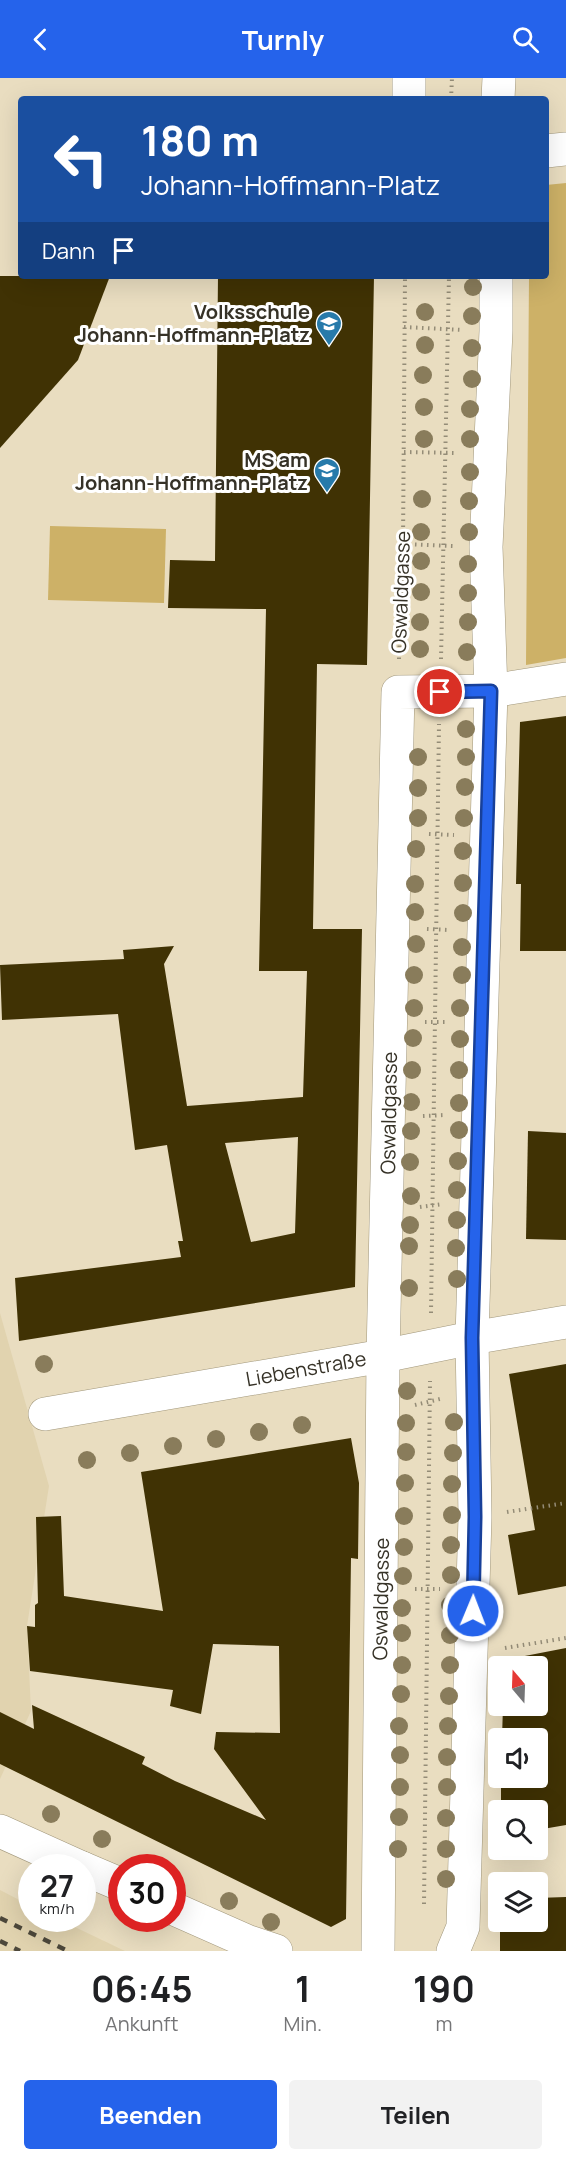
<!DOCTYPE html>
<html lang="de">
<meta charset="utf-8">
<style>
body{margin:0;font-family:Manrope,sans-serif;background:#f2f2f2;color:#202124;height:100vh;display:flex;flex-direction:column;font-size:22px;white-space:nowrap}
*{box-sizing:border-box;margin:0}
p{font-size:20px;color:#757577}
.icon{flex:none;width:33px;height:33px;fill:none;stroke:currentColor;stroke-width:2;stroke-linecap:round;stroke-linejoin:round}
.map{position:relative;height:1873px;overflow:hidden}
.side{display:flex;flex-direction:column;background:#fff;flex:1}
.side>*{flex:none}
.hud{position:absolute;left:18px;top:18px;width:531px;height:183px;border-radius:6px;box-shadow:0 6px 24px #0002;background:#1a4fa0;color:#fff;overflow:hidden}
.needle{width:39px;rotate:341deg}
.fabs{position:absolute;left:488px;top:1578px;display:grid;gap:12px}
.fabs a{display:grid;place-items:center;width:60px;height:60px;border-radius:6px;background:#fff;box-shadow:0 6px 24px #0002;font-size:30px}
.speed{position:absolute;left:18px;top:1776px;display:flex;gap:12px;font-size:30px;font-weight:700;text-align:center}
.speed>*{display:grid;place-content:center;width:78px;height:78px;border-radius:50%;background:#fff;box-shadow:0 6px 24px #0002;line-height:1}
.speed small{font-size:15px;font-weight:400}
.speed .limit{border:9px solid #d22;background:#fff;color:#111}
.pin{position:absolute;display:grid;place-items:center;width:51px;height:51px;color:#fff;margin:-26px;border:3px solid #fff;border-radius:50%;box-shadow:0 2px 6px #0007}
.me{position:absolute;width:66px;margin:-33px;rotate:1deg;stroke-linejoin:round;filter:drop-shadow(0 0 4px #0008)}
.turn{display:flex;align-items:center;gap:21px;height:126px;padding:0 24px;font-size:27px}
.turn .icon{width:78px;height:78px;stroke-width:2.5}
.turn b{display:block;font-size:42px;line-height:51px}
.then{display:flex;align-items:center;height:57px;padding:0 24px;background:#0003;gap:12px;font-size:22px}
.eta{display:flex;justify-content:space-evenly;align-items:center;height:102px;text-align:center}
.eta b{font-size:36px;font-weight:700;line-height:42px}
.button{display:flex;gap:12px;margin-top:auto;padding:12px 24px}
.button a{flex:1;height:69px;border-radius:6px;background:#2563eb;color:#fff;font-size:24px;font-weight:700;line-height:69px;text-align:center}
.button a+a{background:#f2f2f2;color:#202124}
header{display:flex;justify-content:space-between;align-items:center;height:78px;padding:0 24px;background:#2563eb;color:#fff;font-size:27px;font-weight:700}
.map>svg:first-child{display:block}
</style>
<header><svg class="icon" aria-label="back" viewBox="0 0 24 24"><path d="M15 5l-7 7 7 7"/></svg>Turnly<svg class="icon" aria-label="search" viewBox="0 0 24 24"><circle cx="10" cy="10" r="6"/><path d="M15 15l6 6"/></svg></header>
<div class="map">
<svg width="566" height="1873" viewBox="0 0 566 1873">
<rect width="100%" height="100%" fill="#e9ddc0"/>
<g fill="#e1d3af">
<polygon points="0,1235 49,1408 27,1548 31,1633 0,1701"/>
<polygon points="0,1812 31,1828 32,1840 58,1841 125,1873 0,1873"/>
</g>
<g fill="#cdb167">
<polygon points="566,105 566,580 526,587 529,198 546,198 546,107"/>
<polygon points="50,448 166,451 164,525 48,522"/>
</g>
<g fill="#403204" fill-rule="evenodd">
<polygon points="0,198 110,198 78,282 0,370"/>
<path d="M218,198H374L367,587L317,586L313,851H362L355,1209L19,1263L15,1200L181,1179L178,1163H183L167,1067L135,1072L118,936L2,942L0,887L124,881L123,872L174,868L164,886L187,1028L303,1019L307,893H259L266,531L168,530L170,482L215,483ZM298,1059L295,1155L251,1164L225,1065Z"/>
<polygon points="566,638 566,873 520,873 521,806 516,806 520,644"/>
<polygon points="528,1053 566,1055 566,1162 526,1161"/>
<polygon points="566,1286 566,1508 518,1517 508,1457 535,1452 509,1296"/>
<polygon points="351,1360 359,1405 358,1481 351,1480 346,1841 331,1849 0,1686 0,1634 34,1651 32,1627 145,1679 142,1686 175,1703 266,1742 214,1671 216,1654 280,1655 279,1568 213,1566 201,1636 170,1628 173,1612 30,1593 27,1548 35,1549 35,1527 38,1525 36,1439 61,1438 64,1518 163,1533 141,1394"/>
<polygon points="566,1570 566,1747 537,1752 537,1732 501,1732 501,1700 537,1700 537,1660 502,1660 503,1628 537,1628 537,1588 504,1588 504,1582"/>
<polygon points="566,1819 566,1873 500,1873 500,1844 537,1844 537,1820"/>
</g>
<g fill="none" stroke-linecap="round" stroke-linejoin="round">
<defs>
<g id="minor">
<polyline points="409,21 409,0"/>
<polyline points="498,21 499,0"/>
<polyline points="546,73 566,71"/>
<polyline points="45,1336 383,1278 472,1260 566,1244"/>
<polyline points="0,1753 82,1790"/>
<polyline points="82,1790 122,1807"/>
<polyline points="172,1830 249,1864 276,1873"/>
<polyline points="378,1873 383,1278 398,614 491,613 566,601"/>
<polyline points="453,1873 463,1849 475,1439 472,1260 491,613 486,469 496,253 496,198"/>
</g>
</defs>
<use href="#minor" stroke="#a1977b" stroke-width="34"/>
<g stroke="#948c77" stroke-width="4" stroke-dasharray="1.5 4.5" stroke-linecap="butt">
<polyline points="451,21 452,0"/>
<polyline points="404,249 463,252"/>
<polyline points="404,374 457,375"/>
<polyline points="403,466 453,468"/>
<polyline points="399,581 403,466 405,198"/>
<polyline points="441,581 449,198"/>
<polyline points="429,756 454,757"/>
<polyline points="427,851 449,852"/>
<polyline points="425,944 447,944"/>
<polyline points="423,1038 445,1037"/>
<polyline points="420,1129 443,1126"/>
<polyline points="431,1235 439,646"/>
<polyline points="415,1327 440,1321"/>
<polyline points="507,1434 566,1425"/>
<polyline points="415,1511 440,1511"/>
<polyline points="505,1570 566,1560"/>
<polyline points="424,1826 430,1303"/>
</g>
<use href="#minor" stroke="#fff" stroke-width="33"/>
<g stroke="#4d483b" stroke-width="4.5" stroke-dasharray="8 8" stroke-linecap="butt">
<polyline points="0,1840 68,1873"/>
<polyline points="0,1863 20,1873"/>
</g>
</g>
<g fill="#897c5b">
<circle cx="473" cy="209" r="9"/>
<circle cx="425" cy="234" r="9"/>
<circle cx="472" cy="238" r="9"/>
<circle cx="425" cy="267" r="9"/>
<circle cx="472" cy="270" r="9"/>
<circle cx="423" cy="297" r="9"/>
<circle cx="472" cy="301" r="9"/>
<circle cx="424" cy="329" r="9"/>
<circle cx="470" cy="331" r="9"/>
<circle cx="424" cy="361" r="9"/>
<circle cx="470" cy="361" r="9"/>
<circle cx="470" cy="394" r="9"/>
<circle cx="422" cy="421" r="9"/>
<circle cx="469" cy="423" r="9"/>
<circle cx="421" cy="454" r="9"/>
<circle cx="469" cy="454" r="9"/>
<circle cx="421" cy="483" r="9"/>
<circle cx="468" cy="486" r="9"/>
<circle cx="421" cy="514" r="9"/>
<circle cx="468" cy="515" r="9"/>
<circle cx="420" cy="544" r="9"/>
<circle cx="468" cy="544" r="9"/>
<circle cx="420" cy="571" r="9"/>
<circle cx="467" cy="574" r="9"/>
<circle cx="466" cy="651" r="9"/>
<circle cx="418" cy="679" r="9"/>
<circle cx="466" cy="679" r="9"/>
<circle cx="465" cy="709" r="9"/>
<circle cx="418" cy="710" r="9"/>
<circle cx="418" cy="740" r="9"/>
<circle cx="464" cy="740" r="9"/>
<circle cx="416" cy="771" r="9"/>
<circle cx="463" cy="773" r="9"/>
<circle cx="463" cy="805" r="9"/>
<circle cx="415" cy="806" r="9"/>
<circle cx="415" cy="834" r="9"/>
<circle cx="463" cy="835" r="9"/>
<circle cx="416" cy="866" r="9"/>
<circle cx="462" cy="869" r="9"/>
<circle cx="414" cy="897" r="9"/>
<circle cx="462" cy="897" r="9"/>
<circle cx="414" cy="930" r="9"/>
<circle cx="460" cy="930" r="9"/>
<circle cx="413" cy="960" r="9"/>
<circle cx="460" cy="961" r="9"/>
<circle cx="412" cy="992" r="9"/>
<circle cx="459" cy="992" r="9"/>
<circle cx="411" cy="1024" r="9"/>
<circle cx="459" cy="1025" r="9"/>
<circle cx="459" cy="1052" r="9"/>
<circle cx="411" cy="1053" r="9"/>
<circle cx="458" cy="1083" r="9"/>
<circle cx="410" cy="1084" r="9"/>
<circle cx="457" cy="1112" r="9"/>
<circle cx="411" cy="1118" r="9"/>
<circle cx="457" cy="1142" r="9"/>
<circle cx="410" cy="1147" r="9"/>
<circle cx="409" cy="1168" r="9"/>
<circle cx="456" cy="1170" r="9"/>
<circle cx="457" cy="1201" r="9"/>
<circle cx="409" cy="1210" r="9"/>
<circle cx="44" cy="1286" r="9"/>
<circle cx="407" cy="1313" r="9"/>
<circle cx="454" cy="1344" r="9"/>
<circle cx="406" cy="1345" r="9"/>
<circle cx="302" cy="1347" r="9"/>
<circle cx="259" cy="1354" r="9"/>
<circle cx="216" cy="1361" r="9"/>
<circle cx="173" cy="1368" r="9"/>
<circle cx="406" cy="1374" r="9"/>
<circle cx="130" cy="1375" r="9"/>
<circle cx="453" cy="1375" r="9"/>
<circle cx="87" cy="1382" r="9"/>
<circle cx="405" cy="1405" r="9"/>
<circle cx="452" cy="1406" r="9"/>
<circle cx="452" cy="1437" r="9"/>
<circle cx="404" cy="1438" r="9"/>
<circle cx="451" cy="1467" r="9"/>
<circle cx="404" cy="1469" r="9"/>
<circle cx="451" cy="1497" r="9"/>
<circle cx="403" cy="1498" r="9"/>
<circle cx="450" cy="1527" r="9"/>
<circle cx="402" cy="1530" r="9"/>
<circle cx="402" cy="1555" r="9"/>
<circle cx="450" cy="1557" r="9"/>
<circle cx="402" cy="1587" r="9"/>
<circle cx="450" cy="1587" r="9"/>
<circle cx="401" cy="1616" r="9"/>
<circle cx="449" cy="1618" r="9"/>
<circle cx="399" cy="1648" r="9"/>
<circle cx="448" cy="1648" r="9"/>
<circle cx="400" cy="1677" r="9"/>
<circle cx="447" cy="1679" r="9"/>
<circle cx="400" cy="1709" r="9"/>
<circle cx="447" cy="1709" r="9"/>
<circle cx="51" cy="1736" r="9"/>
<circle cx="399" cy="1739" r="9"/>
<circle cx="446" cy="1740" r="9"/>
<circle cx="102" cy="1761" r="9"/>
<circle cx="398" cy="1771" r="9"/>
<circle cx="446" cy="1771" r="9"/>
<circle cx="446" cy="1801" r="9"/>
<circle cx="229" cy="1823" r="9"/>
<circle cx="271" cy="1844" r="9"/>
</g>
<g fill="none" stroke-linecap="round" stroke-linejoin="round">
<defs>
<polyline id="route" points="440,614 491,613 472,1260 475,1439 473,1533"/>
</defs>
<use href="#route" stroke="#184099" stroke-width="15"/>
<use href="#route" stroke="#2563eb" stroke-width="10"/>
</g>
<defs>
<symbol id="school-pin" viewBox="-11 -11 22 30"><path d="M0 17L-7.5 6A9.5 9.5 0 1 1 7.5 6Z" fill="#277aaa" stroke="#fff"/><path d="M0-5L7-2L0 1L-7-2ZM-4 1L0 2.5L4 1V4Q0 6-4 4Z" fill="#fff"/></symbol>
</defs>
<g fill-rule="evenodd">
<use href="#school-pin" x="314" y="231" width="30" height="40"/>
<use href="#school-pin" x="312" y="378" width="30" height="40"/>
</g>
<g text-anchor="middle" stroke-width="6" stroke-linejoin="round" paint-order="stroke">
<g font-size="20" font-weight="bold" fill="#363227" stroke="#fff" text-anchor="end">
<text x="310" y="241">Volksschule<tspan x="310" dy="23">Johann-Hoffmann-Platz</tspan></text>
<text x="308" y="389">MS am<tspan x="308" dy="23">Johann-Hoffmann-Platz</tspan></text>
</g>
<g font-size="20" fill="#363227" stroke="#fff">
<text transform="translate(401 514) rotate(-88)" y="7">Oswaldgasse</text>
<text transform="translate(389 1035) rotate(-89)" y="7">Oswaldgasse</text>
<text transform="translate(306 1291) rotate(-10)" y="7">Liebenstraße</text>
<text transform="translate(381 1521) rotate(-89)" y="7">Oswaldgasse</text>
</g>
</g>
</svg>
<div class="fabs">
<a><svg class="needle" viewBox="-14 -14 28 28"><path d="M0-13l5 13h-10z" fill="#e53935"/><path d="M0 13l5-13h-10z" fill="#757577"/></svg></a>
<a><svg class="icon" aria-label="sound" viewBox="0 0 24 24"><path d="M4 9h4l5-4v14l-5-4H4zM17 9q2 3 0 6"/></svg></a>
<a><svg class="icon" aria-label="search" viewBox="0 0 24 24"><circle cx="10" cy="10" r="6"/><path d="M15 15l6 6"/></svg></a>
<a><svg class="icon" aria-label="layers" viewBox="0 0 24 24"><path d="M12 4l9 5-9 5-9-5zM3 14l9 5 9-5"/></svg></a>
</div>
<div class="speed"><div>27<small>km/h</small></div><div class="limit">30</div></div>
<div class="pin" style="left:440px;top:614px;background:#d93025"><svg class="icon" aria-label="arrive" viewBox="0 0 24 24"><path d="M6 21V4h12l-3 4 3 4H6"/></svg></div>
<svg class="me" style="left:473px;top:1533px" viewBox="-20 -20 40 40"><circle r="17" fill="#2563eb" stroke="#fff" stroke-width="3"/><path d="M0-11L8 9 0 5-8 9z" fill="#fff"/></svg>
<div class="hud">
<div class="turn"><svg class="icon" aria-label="left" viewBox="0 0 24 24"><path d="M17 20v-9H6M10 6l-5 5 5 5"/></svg><div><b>180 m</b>Johann-Hoffmann-Platz</div></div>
<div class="then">Dann<svg class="icon" aria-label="arrive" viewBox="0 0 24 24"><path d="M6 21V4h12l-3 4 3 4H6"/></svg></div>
</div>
</div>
<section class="side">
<div class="eta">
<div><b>06:45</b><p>Ankunft</p></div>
<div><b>1</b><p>Min.</p></div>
<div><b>190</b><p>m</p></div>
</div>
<div class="button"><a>Beenden</a><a>Teilen</a></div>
</section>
